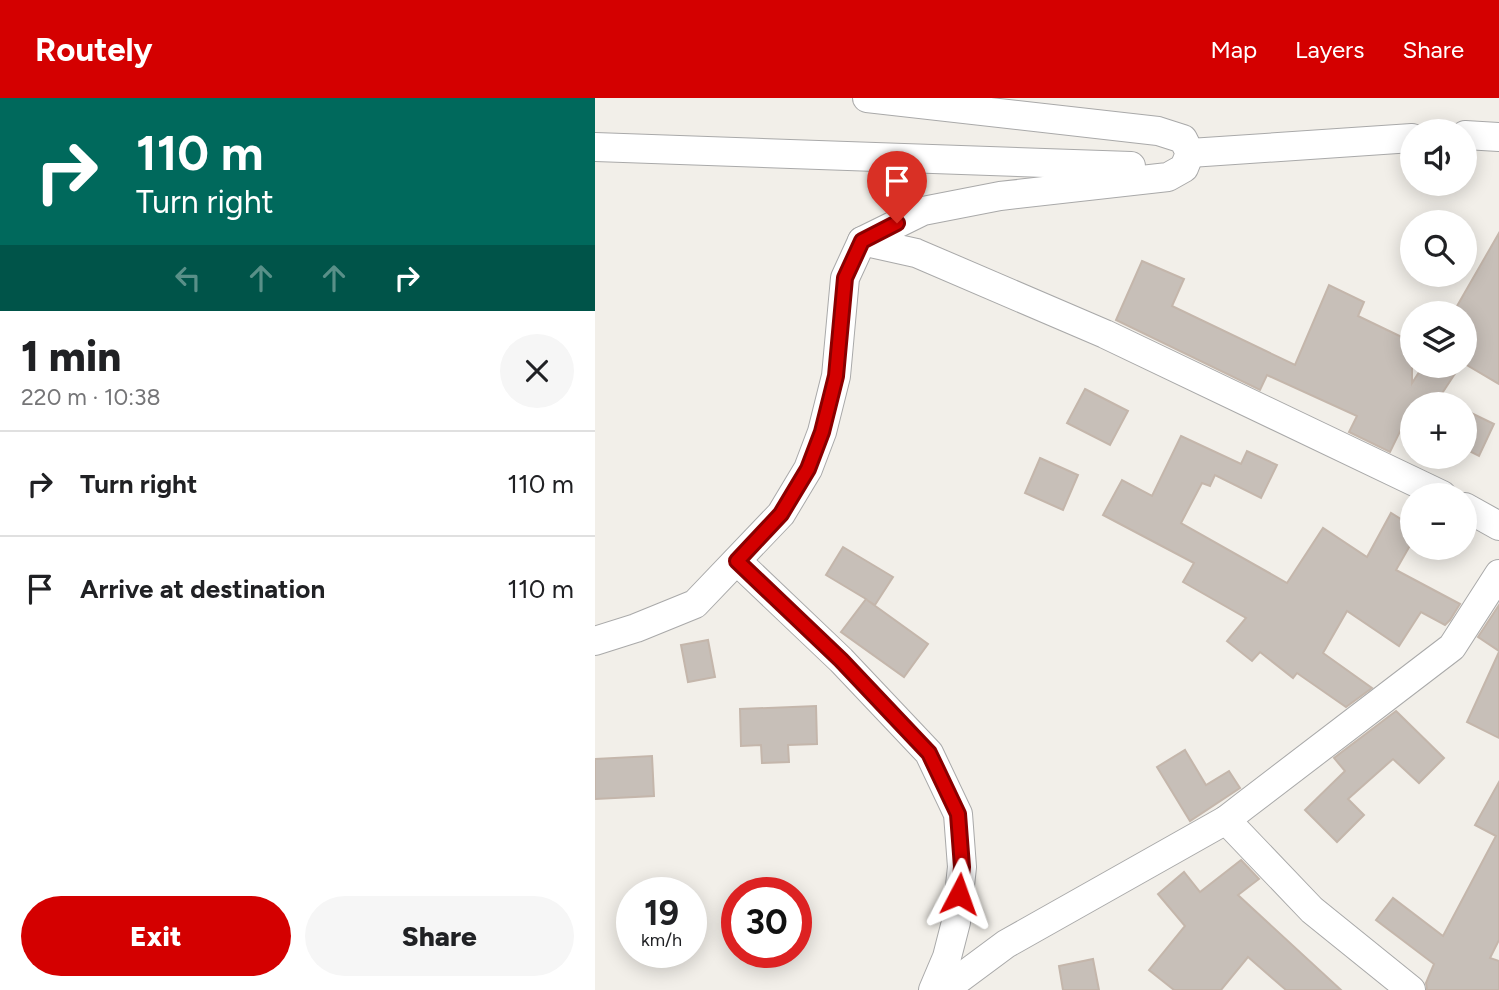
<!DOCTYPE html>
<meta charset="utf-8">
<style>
body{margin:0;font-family:Figtree,sans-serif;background:#f6f6f6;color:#202124;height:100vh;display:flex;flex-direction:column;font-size:26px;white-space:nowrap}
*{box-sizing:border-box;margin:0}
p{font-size:23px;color:#757577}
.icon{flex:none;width:38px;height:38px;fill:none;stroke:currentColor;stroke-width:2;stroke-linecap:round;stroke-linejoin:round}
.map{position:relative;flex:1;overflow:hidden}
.side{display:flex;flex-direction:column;background:#fff;width:595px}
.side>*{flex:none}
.top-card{background:#00695c;color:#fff;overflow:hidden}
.tools{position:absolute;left:805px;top:21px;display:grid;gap:14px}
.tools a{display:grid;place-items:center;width:77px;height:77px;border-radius:50%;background:#fff;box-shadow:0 4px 18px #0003;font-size:35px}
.speed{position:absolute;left:21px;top:779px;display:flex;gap:14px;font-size:35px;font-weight:700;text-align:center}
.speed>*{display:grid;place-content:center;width:91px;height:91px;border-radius:50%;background:#fff;box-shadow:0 4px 18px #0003;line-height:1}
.speed small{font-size:18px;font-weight:400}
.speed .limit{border:10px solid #d22;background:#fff;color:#111}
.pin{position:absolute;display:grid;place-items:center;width:60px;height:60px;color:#fff;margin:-72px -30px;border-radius:50% 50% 50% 0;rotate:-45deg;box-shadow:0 0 7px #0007}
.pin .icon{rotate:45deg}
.me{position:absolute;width:77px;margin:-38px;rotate:4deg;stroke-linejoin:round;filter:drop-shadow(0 0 5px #0008)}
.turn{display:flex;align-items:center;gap:24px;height:147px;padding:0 21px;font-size:32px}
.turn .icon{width:91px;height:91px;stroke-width:2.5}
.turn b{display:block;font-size:49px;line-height:60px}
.lanes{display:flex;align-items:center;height:66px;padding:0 21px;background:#0003;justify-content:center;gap:35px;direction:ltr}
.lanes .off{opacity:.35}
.round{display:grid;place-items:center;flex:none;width:74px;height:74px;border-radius:37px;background:#f6f6f6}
.summary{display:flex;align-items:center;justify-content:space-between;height:119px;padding:0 21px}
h1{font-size:42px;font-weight:800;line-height:52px}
.cta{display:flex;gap:14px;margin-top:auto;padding:14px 21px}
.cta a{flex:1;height:80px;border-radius:42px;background:#d40000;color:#fff;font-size:28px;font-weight:800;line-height:80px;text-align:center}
.cta a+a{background:#f6f6f6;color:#202124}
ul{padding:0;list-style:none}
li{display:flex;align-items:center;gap:21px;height:105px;padding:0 21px;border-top:2px solid #e0e0e0}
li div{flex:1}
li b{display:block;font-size:26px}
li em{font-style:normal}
header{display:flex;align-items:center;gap:42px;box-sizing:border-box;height:98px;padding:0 35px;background:#d40000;color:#fff}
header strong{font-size:33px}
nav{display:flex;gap:38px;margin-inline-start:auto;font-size:24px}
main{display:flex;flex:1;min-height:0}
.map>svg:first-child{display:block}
</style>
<header>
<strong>Routely</strong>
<nav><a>Map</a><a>Layers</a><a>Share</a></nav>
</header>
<main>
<section class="side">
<div class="top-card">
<div class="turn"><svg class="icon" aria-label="right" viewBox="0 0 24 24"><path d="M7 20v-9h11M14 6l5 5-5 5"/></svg><div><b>110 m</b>Turn right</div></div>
<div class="lanes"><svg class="icon off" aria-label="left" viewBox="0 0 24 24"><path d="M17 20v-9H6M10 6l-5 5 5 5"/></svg><svg class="icon off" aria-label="ahead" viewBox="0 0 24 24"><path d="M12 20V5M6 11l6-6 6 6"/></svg><svg class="icon off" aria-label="ahead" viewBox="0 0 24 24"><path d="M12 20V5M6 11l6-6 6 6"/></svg><svg class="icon" aria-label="right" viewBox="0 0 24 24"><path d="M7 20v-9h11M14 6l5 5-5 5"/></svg></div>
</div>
<div class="summary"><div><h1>1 min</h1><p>220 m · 10:38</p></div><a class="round"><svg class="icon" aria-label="close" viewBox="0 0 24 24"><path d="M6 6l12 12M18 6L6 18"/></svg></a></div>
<ul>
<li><svg class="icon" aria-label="right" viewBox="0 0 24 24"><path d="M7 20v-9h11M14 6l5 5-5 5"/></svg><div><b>Turn right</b></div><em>110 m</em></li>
<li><svg class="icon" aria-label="arrive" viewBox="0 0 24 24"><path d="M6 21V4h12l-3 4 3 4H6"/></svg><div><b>Arrive at destination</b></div><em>110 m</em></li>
</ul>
<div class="cta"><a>Exit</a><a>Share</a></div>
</section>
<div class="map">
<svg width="904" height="892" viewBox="0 0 904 892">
<rect width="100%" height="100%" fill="#f2efe9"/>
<g fill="#c7bfb8" stroke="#c4b6ab" stroke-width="2">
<polygon points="904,135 904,286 870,266 870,215 858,215"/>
<polygon points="547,163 589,181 577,208 700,267 734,187 769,204 763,218 817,244 817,285 828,268 865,268 840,306 817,306 817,323 812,319 795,354 754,334 762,318 672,277 665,292 521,222"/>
<polygon points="490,291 533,313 515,347 472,325"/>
<polygon points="870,312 899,326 884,358 870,351"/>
<polygon points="586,338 646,366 652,353 682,367 666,400 620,377 615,388 607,385 586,425 692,485 728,430 772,459 796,415 817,428 817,444 801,472 865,506 855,522 850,527 826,514 804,548 752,513 728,555 777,590 751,609 702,575 698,580 665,554 657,563 632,543 651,520 588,484 599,465 508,417 527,382 557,398"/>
<polygon points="445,360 483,377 468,412 430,395"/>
<polygon points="248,449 298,479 280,507 272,502 333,546 309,579 246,534 271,501 231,477"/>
<polygon points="904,507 904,553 883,539"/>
<polygon points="113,542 120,579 93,584 86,547"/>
<polygon points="904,554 904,640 872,624"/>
<polygon points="221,608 222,646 193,647 194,664 167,665 166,647 146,648 145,611"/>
<polygon points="801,613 849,660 824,685 798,661 753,701 769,717 742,744 710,712 750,673 739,660"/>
<polygon points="590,652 611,687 634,673 645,690 595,723 562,669"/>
<polygon points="57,658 59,698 0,701 0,661"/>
<polygon points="904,684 904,842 895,860 904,863 904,892 832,892 831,885 839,866 781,822 798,800 848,838 901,738 880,727"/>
<polygon points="646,762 664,781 643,797 746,892 691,892 653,859 626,892 579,892 554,872 590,828 563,796 589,774 605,794"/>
<polygon points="498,861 504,892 468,892 464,868"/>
</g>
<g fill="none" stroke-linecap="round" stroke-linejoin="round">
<defs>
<g id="street">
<polyline points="870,37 904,39"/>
<polyline points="0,49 536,68"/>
<polyline points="595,55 817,40"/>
<polyline points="267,143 328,113 405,98 573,79 589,70 595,55 588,41 563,33 272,0"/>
<polyline points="870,409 904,428"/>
<polyline points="142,463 246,562 334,655 363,716 367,769 361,824 352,859 338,892"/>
<polyline points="0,543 41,530 100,506 186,416 213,371 227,334 241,278 250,180 267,143 321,155 510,236 847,397"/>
<polyline points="631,722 717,812 816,892"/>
<polyline points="349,892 411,846 631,722 649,708 857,549 904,476"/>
</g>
</defs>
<use href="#street" stroke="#a9a9a9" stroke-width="30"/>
<use href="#street" stroke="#fff" stroke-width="28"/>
</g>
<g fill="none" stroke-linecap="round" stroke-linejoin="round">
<defs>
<polyline id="route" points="302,125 267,143 250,180 241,278 227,334 213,371 186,416 142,463 246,562 334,655 363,716 367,769 364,796"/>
</defs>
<use href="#route" stroke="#8a0000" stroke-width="18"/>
<use href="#route" stroke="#d40000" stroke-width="12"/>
</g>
</svg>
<div class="tools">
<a><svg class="icon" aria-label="sound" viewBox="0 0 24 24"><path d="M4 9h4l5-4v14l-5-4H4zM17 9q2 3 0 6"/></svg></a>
<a><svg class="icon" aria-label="search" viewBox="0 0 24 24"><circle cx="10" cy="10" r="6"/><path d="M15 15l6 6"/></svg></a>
<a><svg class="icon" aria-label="layers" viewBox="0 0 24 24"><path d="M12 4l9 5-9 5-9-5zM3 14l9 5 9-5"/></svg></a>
<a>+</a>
<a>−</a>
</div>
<div class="speed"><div>19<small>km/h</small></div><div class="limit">30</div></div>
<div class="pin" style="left:302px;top:125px;background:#d93025"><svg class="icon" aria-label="arrive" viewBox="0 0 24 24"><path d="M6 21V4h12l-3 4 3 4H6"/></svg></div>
<svg class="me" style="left:364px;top:796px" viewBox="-20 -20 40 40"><path d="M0-17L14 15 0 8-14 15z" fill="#d40000" stroke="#fff" stroke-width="4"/></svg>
</div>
</main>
